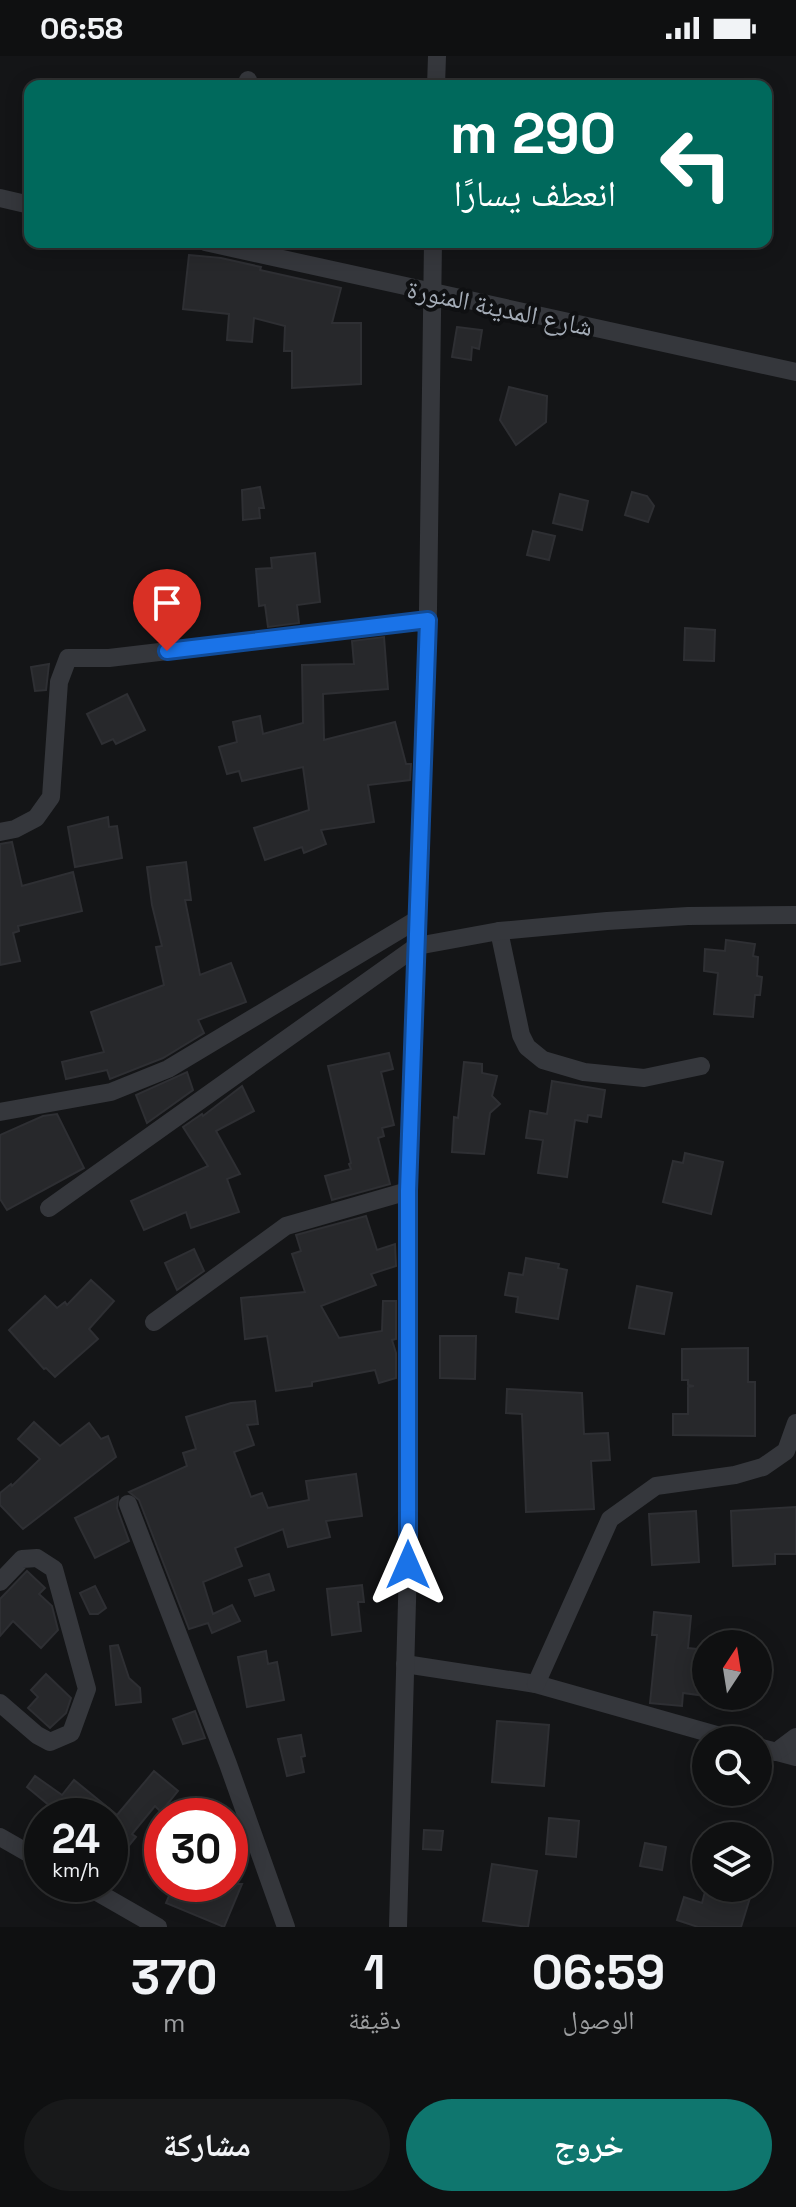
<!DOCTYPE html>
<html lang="ar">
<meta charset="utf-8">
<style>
body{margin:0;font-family:"Space Grotesk","Noto Naskh Arabic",sans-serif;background:#18191a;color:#f1f3f6;direction:rtl;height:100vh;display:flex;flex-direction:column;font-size:30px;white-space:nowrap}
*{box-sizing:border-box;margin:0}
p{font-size:26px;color:#9b9d9f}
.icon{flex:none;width:44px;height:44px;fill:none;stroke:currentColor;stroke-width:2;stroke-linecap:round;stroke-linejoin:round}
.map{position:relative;height:1871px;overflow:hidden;direction:ltr}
.details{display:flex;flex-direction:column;background:#0f1011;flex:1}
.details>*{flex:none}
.banner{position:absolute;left:24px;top:24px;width:748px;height:168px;border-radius:16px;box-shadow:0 4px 20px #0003,0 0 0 2px #2f3031;direction:rtl;background:#00695c;color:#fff;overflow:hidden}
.needle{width:52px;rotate:12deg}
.buttons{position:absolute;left:692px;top:1574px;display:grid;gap:16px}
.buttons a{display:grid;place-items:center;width:80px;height:80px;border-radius:50%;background:#0f1011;box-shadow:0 4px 20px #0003,0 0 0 2px #2f3031;font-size:40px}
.speed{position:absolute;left:24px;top:1742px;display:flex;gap:16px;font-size:40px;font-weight:700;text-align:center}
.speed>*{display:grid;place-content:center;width:104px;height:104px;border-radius:50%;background:#0f1011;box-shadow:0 4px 20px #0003,0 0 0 2px #2f3031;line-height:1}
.speed small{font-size:20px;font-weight:400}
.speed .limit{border:12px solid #d22;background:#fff;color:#111}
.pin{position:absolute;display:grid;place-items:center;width:68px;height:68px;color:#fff;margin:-82px -34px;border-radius:50% 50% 50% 0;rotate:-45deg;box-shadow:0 0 8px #0007}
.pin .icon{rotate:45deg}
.me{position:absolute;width:88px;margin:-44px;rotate:0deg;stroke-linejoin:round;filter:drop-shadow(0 0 6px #0008)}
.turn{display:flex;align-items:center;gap:28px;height:168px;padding:0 24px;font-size:36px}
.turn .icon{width:104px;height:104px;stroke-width:2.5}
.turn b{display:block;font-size:56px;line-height:68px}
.eta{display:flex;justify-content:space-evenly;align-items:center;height:136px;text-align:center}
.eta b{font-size:48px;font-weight:800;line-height:56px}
.button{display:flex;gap:16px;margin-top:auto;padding:16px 24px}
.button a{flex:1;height:92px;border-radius:48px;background:#0f766e;color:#fff;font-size:32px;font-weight:800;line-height:92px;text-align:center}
.button a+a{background:#18191a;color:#f1f3f6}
.status{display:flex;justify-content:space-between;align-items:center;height:56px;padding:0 40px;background:#0f1011;direction:ltr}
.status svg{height:22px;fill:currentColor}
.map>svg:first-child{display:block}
</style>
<div class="status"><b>06:58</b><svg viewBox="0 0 49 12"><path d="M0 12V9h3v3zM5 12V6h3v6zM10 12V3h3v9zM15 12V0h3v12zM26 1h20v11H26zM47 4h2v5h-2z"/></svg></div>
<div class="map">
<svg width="796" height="1871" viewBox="0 0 796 1871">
<rect width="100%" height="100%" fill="#141517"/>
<g fill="#27282b" stroke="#2e2f33" stroke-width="2">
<polygon points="189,199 221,202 261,211 260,214 341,232 332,267 361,267 361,328 292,332 292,295 284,295 285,270 254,262 252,286 227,284 229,258 183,253"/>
<polygon points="457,271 482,274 479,293 472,291 471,304 452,301"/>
<polygon points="509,331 547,340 546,366 516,389 500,364"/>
<polygon points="260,431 264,452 259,452 260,462 243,464 242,434"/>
<polygon points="632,436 647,440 654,450 648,466 625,459"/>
<polygon points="560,438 588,445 582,474 553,467"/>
<polygon points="533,475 555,480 549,504 527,499"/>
<polygon points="315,497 320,546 297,549 299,567 268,571 265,549 259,550 256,513 272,512 271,502"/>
<polygon points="685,572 715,574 714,605 684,604"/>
<polygon points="384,581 388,633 323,638 324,684 395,666 406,708 411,708 410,724 368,729 374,766 321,774 326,788 304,797 302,791 265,804 254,772 309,754 303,711 242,725 239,715 227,718 219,691 237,686 233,666 260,660 263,678 303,667 302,609 354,608 352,585"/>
<polygon points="49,608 46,634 35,635 31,611"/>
<polygon points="127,638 145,674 116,688 113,683 102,688 87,658"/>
<polygon points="108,761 109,771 117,770 122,802 75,811 68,771"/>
<polygon points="12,786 22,830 73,816 82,855 18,870 19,875 13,877 20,905 0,909 0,788"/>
<polygon points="186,806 191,844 185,844 200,919 231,907 246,946 198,964 204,977 163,1002 110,1023 107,1014 66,1023 62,1006 104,996 91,956 164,929 156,891 162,890 152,849 147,811"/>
<polygon points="726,884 755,888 753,900 758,901 757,920 762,921 760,939 755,939 753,961 714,958 718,917 704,915 705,893 725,895"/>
<polygon points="389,997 393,1013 381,1016 394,1069 382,1072 384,1080 378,1082 390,1128 332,1144 325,1120 351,1113 349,1108 351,1107 328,1010"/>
<polygon points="464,1006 482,1008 482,1017 497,1020 492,1040 500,1048 490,1057 484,1098 452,1096 454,1061 458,1062"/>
<polygon points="187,1016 193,1034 147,1067 136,1039"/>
<polygon points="552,1025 605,1034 601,1061 588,1059 587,1066 575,1064 567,1121 538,1117 543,1084 526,1082 530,1055 547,1058"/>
<polygon points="242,1030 254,1055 216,1075 240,1118 227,1123 239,1156 191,1172 186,1156 144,1174 131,1145 208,1110 183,1071 202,1058 203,1060"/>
<polygon points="57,1058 84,1112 7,1154 0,1143 0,1079 43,1060"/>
<polygon points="685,1097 723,1106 711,1158 663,1146 673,1105 683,1107"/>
<polygon points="366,1160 377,1194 395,1188 396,1210 371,1218 376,1229 321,1250 339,1282 382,1275 383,1245 396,1245 396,1283 392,1284 396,1297 396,1322 379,1327 375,1314 312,1326 312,1330 276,1335 267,1280 245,1283 241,1242 305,1236 292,1198 301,1195 296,1179"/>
<polygon points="194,1193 204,1215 177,1234 165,1207"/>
<polygon points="526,1202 559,1208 558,1212 567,1214 558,1263 516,1256 518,1241 505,1239 509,1217 523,1219"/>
<polygon points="91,1224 114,1245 89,1273 98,1283 55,1321 46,1312 44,1313 9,1274 45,1240 57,1252 65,1246 67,1249"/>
<polygon points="637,1230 672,1237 664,1278 629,1272"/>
<polygon points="440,1280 476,1280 475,1323 440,1322"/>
<polygon points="748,1292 748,1326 755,1326 755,1380 673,1379 673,1358 688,1358 688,1331 694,1330 688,1329 688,1324 682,1324 682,1293"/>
<polygon points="507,1333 582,1337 584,1378 608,1377 610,1404 591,1405 594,1453 526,1456 522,1358 506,1357"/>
<polygon points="255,1345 258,1368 247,1369 254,1389 234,1396 251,1441 262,1437 268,1452 309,1444 306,1425 356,1418 362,1460 326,1465 330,1481 288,1491 283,1473 235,1492 242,1510 203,1526 213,1558 232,1549 240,1565 212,1577 208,1567 189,1573 139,1444 129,1436 187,1410 183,1397 196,1393 186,1361 231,1347"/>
<polygon points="34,1366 60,1390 89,1367 101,1383 108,1380 116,1401 23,1473 0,1449 0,1437 11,1428 12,1430 40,1403 18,1383"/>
<polygon points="118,1441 117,1452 129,1485 95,1502 75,1462"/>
<polygon points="796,1451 796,1498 775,1498 775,1508 733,1510 731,1455"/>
<polygon points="696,1455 699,1506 652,1509 649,1458"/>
<polygon points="27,1515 45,1532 39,1538 52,1550 58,1574 41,1592 13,1565 0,1580 0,1543"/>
<polygon points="269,1518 274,1534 255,1540 249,1524"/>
<polygon points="362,1529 364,1546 358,1546 361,1575 332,1579 327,1533"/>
<polygon points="95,1530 106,1552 98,1558 90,1558 80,1537"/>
<polygon points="654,1556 691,1560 688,1592 706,1594 706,1640 683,1637 682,1650 650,1647 657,1579 652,1579"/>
<polygon points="118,1589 129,1622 140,1632 141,1646 116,1649 110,1590"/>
<polygon points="266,1595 268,1608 277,1606 284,1644 247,1651 238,1601"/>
<polygon points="46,1618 71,1642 66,1657 50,1672 28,1652 38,1641 31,1634"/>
<polygon points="195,1655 205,1682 183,1688 173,1663"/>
<polygon points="497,1665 549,1669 544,1730 492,1726"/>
<polygon points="301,1679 305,1700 301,1701 304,1716 287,1720 278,1683"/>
<polygon points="154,1715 178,1735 161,1756 155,1750 132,1778 136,1781 122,1798 110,1787 110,1767 116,1760 62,1760 27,1731 35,1720 62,1739 74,1724 117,1759"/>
<polygon points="549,1762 579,1765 576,1801 546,1798"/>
<polygon points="424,1774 443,1775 441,1794 423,1793"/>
<polygon points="645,1787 666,1791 662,1814 640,1810"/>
<polygon points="492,1808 537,1815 528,1871 483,1865"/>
<polygon points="174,1828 242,1828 224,1871 166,1847"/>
<polygon points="706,1832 753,1832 741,1871 698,1871 677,1864 684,1841 702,1847"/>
</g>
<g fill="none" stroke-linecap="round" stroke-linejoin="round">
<g stroke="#35373c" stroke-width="18">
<polyline points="248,24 248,30"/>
<polyline points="436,30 437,0"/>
<polyline points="0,142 30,149"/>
<polyline points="205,186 796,316"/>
<polyline points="0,776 15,773 36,762 51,741 59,626 68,602 109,602 428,564"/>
<polyline points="499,875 521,979 527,991 543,1004 584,1016 644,1022 701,1010"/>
<polyline points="0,1056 111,1036 168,1013 418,863"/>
<polyline points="49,1152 417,890 499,875 607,865 688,860 796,859"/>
<polyline points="154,1266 286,1170 408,1135"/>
<polyline points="128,1448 228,1708 286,1871"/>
<polyline points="0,1526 22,1503 37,1502 54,1513 87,1633 71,1677 50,1686 37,1679 0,1647"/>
<polyline points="405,1608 536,1628 734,1684"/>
<polyline points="536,1628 610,1463 656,1430 735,1419 763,1411 786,1395 796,1367"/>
<polyline points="758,1691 796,1701"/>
<polyline points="776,1696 796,1681"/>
<polyline points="0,1781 42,1805"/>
<polyline points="83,1828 158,1871"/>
<polyline points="398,1871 408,1509 408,1135 428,553 433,186"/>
</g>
</g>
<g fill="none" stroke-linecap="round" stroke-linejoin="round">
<defs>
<polyline id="route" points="167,595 428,564 408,1135 408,1509"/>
</defs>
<use href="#route" stroke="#114b97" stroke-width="20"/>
<use href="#route" stroke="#1a73e8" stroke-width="14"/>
</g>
<g text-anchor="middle" stroke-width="8" stroke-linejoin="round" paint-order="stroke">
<g font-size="26" fill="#a5adb8" stroke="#0f1012">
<text transform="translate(500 252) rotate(12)" y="9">شارع المدينة المنورة</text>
</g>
</g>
</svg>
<div class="buttons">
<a><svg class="needle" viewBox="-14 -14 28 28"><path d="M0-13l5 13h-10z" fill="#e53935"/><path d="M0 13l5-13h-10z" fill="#9b9d9f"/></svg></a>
<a><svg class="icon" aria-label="search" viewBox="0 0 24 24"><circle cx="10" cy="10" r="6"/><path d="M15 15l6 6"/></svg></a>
<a><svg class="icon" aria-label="layers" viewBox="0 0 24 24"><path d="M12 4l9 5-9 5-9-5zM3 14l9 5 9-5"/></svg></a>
</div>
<div class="speed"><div>24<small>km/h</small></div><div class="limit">30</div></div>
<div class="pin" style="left:167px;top:595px;background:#d93025"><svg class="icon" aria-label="arrive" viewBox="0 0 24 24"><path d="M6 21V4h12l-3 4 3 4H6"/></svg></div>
<svg class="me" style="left:408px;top:1509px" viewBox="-20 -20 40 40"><path d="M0-17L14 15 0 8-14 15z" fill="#1a73e8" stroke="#fff" stroke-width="4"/></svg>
<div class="banner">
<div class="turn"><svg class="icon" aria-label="left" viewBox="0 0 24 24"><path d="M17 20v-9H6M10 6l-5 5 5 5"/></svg><div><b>290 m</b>انعطف يسارًا</div></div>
</div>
</div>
<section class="details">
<div class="eta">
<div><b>06:59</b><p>الوصول</p></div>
<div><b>1</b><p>دقيقة</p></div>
<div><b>370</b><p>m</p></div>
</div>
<div class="button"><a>خروج</a><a>مشاركة</a></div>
</section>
